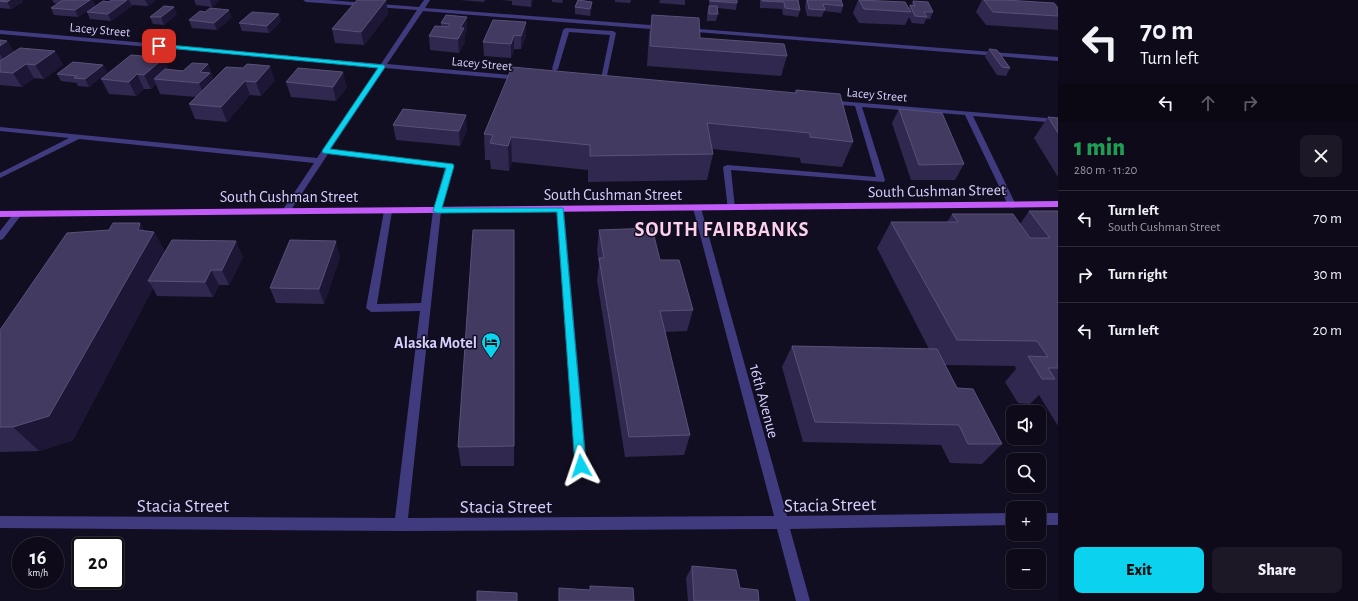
<!DOCTYPE html>
<meta charset="utf-8">
<style>
body{margin:0;font-family:"Alegreya Sans",sans-serif;background:#1c1826;color:#f1f3f6;height:100vh;display:flex;flex-direction:column;font-size:15px;white-space:nowrap}
*{box-sizing:border-box;margin:0}
p{font-size:13px;color:#9b9aa2}
.icon{flex:none;width:22px;height:22px;fill:none;stroke:currentColor;stroke-width:2;stroke-linecap:round;stroke-linejoin:round}
.map{position:relative;flex:1;overflow:hidden}
.side{display:flex;flex-direction:column;background:#0e0a19;width:300px}
.side>*{flex:none}
.hud{background:#0e0a19;color:#f1f3f6;overflow:hidden}
.tools{position:absolute;left:1006px;top:405px;display:grid;gap:8px}
.tools a{display:grid;place-items:center;width:40px;height:40px;border-radius:8px;background:#0e0a19;box-shadow:0 1px 3px #0004,0 0 0 1px #2e2b38;font-size:20px}
.speed{position:absolute;left:12px;top:537px;display:flex;gap:8px;font-size:20px;font-weight:700;text-align:center}
.speed>*{display:grid;place-content:center;width:52px;height:52px;border-radius:50%;background:#0e0a19;box-shadow:0 1px 3px #0004,0 0 0 1px #2e2b38;line-height:1}
.speed small{font-size:10px;font-weight:400}
.speed .limit{border:2px solid #111;border-radius:6px;background:#fff;color:#111}
.pin{position:absolute;display:grid;place-items:center;width:34px;height:34px;color:#fff;margin:-17px;border-radius:8px;box-shadow:0 2px 6px #0006}
.me{position:absolute;width:44px;margin:-22px;rotate:355deg;stroke-linejoin:round;filter:drop-shadow(0 0 3px #0008)}
.turn{display:flex;align-items:center;gap:14px;height:84px;padding:0 16px;font-size:18px}
.turn .icon{width:52px;height:52px;stroke-width:2.5}
.turn b{display:block;font-size:28px;line-height:34px}
.lanes{display:flex;align-items:center;height:38px;padding:0 16px;background:#0003;justify-content:center;gap:20px;direction:ltr}
.lanes .off{opacity:.35}
.round{display:grid;place-items:center;flex:none;width:42px;height:42px;border-radius:8px;background:#1c1826}
.head{display:flex;align-items:center;justify-content:space-between;height:68px;padding:0 16px}
h1{font-size:24px;font-weight:800;line-height:30px;color:#1e9e55}
.cta{display:flex;gap:8px;margin-top:auto;padding:8px 16px}
.cta a{flex:1;height:46px;border-radius:8px;background:#0ad2ef;color:#111;font-size:16px;font-weight:800;line-height:46px;text-align:center}
.cta a+a{background:#1c1826;color:#f1f3f6}
ul{padding:0;list-style:none}
li{display:flex;align-items:center;gap:12px;height:56px;padding:0 16px;border-top:1px solid #2e2b38}
li div{flex:1}
li b{display:block;font-size:15px}
li em{font-style:normal}
main{display:flex;flex:1;min-height:0}
.map>svg:first-child{display:block}
</style>
<main>
<div class="map">
<svg width="1058" height="601" viewBox="0 0 1058 601">
<rect width="100%" height="100%" fill="#120e21"/>
<g fill="none" stroke-linecap="round" stroke-linejoin="round">
<g fill="#3f3b7e" fill-rule="evenodd">
<polygon points="303,0 328,0 419,7 424,0 430,0 425,8 663,26 666,28 663,30 423,11 387,64 522,76 525,78 522,80 385,68 331,149 450,164 454,166 441,211 408,518 774,516 693,208 697,205 701,208 787,516 1013,513 1013,525 790,529 810,601 796,601 777,529 401,531 0,528 0,516 395,518 420,311 371,312 366,308 384,211 388,208 392,211 377,304 421,303 433,211 445,168 328,154 289,213 286,214 282,211 314,163 79,139 0,178 0,173 69,138 0,131 0,127 317,158 379,67 0,34 0,30 381,64 417,10 306,2"/>
<polygon points="566,28 613,31 616,33 605,85 600,84 610,35 569,32 558,69 555,71 552,69 563,30"/>
<polygon points="686,28 1058,57 1058,61 684,31 684,29"/>
<polygon points="826,100 1058,119 1058,123 973,116 1016,205 1015,207 1012,208 1008,205 965,115 862,107 885,180 884,182 731,170 735,208 734,210 728,210 723,167 727,165 876,177 855,106 829,104 825,102"/>
<polygon points="560,206 564,209 587,466 585,470 581,472 577,470 575,466 556,209"/>
<polygon points="18,211 22,214 3,239 0,240 0,231 15,212"/>
<rect x="1039" y="513" width="19" height="12"/>
</g>
<polygon fill="#c25bf8" fill-rule="evenodd" points="1058,201 1058,207 0,217 0,211"/>
</g>
<g fill="#30284e">
<polygon points="0,0 22,0 23,2 11,9 0,8"/>
<polygon points="52,0 93,0 95,6 78,17 54,15 51,8 57,4 54,3"/>
<polygon points="111,0 156,0 148,6 132,5 132,6 111,21 90,19 87,12"/>
<polygon points="194,0 220,0 212,7 196,5"/>
<polygon points="386,0 388,14 364,45 335,43 332,29"/>
<polygon points="460,0 485,0 484,2"/>
<polygon points="500,0 533,0 531,7 512,5 512,1"/>
<polygon points="552,0 563,0 562,3 552,2"/>
<polygon points="615,0 631,0 630,3 615,2"/>
<polygon points="660,0 685,0 685,5 659,3"/>
<polygon points="709,0 737,0 737,3 736,10 718,8 718,14 716,21 707,21 707,13 709,6"/>
<polygon points="760,0 798,0 800,10 798,17 783,15 782,9 760,8"/>
<polygon points="806,0 843,6 841,13 824,11 822,17 807,16 805,7"/>
<polygon points="858,0 869,0 909,8 910,5 911,6 913,1 933,12 930,19 926,19 924,24 912,23 909,17 905,25 859,23 853,13"/>
<polygon points="982,0 1005,0 1058,8 1058,30 986,25 976,12"/>
<polygon points="592,2 592,8 590,16 575,14 575,7"/>
<polygon points="205,12 232,17 217,30 192,28 189,20"/>
<polygon points="177,14 164,25 153,24 150,17"/>
<polygon points="652,15 700,38 787,56 781,76 647,66 649,34"/>
<polygon points="467,17 467,30 465,35 465,42 459,53 430,50 429,36 441,26 441,23"/>
<polygon points="493,20 526,36 521,49 514,49 511,58 484,56 483,42"/>
<polygon points="281,21 269,33 242,31 239,23"/>
<polygon points="0,40 7,41 14,52 55,51 63,65 44,79 34,78 22,87 0,85"/>
<polygon points="989,49 1010,68 1006,76 997,75 985,57"/>
<polygon points="208,64 213,78 212,80 212,81 275,80 261,96 250,95 227,122 195,119 189,104 196,97 160,94 156,84 151,89 144,89 136,96 109,94 101,79 169,69 183,71"/>
<polygon points="103,65 107,72 89,87 78,86 77,83 61,81 57,74"/>
<polygon points="286,82 347,87 336,101 291,97"/>
<polygon points="796,90 853,142 842,167 801,163 800,158 712,149 713,154 707,180 588,182 588,170 512,162 509,171 491,169 490,160 485,160 484,134 795,93"/>
<polygon points="899,109 964,164 955,180 911,180 892,123"/>
<polygon points="1048,117 1058,118 1058,177 1034,138"/>
<polygon points="393,125 467,130 460,146 396,140"/>
<polygon points="1029,211 1058,211 1058,426 1039,395 1030,404 1018,403 1005,382 1016,369 1015,366 945,365 957,388 1002,444 982,464 950,463 941,445 803,442 782,367 792,346 929,349 877,248 891,222 947,222 952,214 1020,224"/>
<polygon points="599,230 660,260 693,310 687,331 665,332 690,435 684,455 625,457 597,280 599,264 597,251"/>
<polygon points="145,231 154,232 165,252 243,257 229,285 219,285 213,297 157,296 153,288 73,440 39,451 0,452 0,330"/>
<polygon points="515,251 514,466 461,466 458,447"/>
<polygon points="340,257 324,304 276,303 270,288"/>
<polygon points="692,566 740,588 759,601 688,601 686,578"/>
</g>
<g fill="#1d1634">
<polygon points="10,0 22,0 23,2 11,9 7,2"/>
<polygon points="87,0 93,0 95,6 78,17 75,10"/>
<polygon points="127,0 129,0 132,6 111,21 108,14"/>
<polygon points="145,0 156,0 148,6"/>
<polygon points="210,0 220,0 212,7"/>
<polygon points="386,0 388,14 364,45 361,32"/>
<polygon points="531,0 533,0 531,7"/>
<polygon points="592,2 592,8 590,16 590,9"/>
<polygon points="174,7 177,14 164,25 161,17"/>
<polygon points="229,10 232,17 217,30 214,23"/>
<polygon points="279,14 281,21 269,33 267,26"/>
<polygon points="467,17 467,30 465,35 465,42 459,53 458,39 460,28"/>
<polygon points="526,22 526,36 521,49 521,36"/>
<polygon points="514,35 514,49 511,58 511,44"/>
<polygon points="7,41 16,55 5,62 0,54 0,46"/>
<polygon points="55,51 63,65 44,79 35,65"/>
<polygon points="164,58 170,72 154,79 156,85 151,89 144,75"/>
<polygon points="26,64 34,78 22,87 13,73"/>
<polygon points="208,64 213,78 212,80 215,87 205,98 199,83 200,72"/>
<polygon points="103,65 107,72 89,87 85,79"/>
<polygon points="270,66 275,80 261,96 256,82"/>
<polygon points="343,72 347,87 336,101 333,87"/>
<polygon points="137,74 144,89 136,96 129,82"/>
<polygon points="245,81 250,95 227,122 221,107"/>
<polygon points="466,115 467,130 460,146 459,131"/>
<polygon points="511,137 512,162 509,171 508,146"/>
<polygon points="140,223 150,240 154,232 169,258 148,281 153,288 73,440 39,451 13,427 138,230"/>
<polygon points="514,230 515,251 514,466"/>
<polygon points="236,241 243,257 229,285 222,270"/>
<polygon points="336,241 340,257 324,304 319,289"/>
<polygon points="211,270 219,285 213,297 205,282"/>
</g>
<g fill="#423a61" stroke="#595179">
<polygon points="0,0 10,0 7,2 0,1"/>
<polygon points="63,0 90,0 75,10 51,8"/>
<polygon points="111,0 127,0 108,14 87,12 103,1 109,2"/>
<polygon points="357,0 386,0 361,32 332,29"/>
<polygon points="578,0 592,2 590,9 575,7"/>
<polygon points="710,0 737,0 737,3 710,1"/>
<polygon points="762,0 798,0 800,10 785,8 784,2 762,1"/>
<polygon points="807,0 841,0 843,6 823,4 825,10 809,9"/>
<polygon points="859,0 905,2 911,12 864,9"/>
<polygon points="984,0 1005,0 1054,3 1058,8 1058,16 993,12"/>
<polygon points="913,1 928,2 933,12 924,12 927,17 915,16 910,5 915,6"/>
<polygon points="164,6 174,7 161,17 150,17"/>
<polygon points="709,6 717,6 718,14 709,14"/>
<polygon points="210,8 229,10 214,23 189,20 200,11 205,12"/>
<polygon points="252,12 279,14 267,26 239,23"/>
<polygon points="446,15 467,17 460,28 464,28 458,39 429,36 435,26 448,27 450,24 441,23"/>
<polygon points="652,15 699,18 700,38 784,44 787,56 650,46"/>
<polygon points="493,20 526,22 521,36 514,35 511,44 483,42"/>
<polygon points="0,40 7,41 0,46"/>
<polygon points="20,48 55,51 35,65 26,64 13,73 0,72 0,61"/>
<polygon points="989,49 997,50 1010,68 1002,67"/>
<polygon points="131,55 164,58 144,75 137,74 129,82 101,79"/>
<polygon points="73,62 103,65 85,79 74,78 77,76 57,74"/>
<polygon points="192,63 208,64 200,72 210,73 199,83 154,79 165,69 183,71"/>
<polygon points="247,64 270,66 256,82 245,81 221,107 189,104 226,67 243,68"/>
<polygon points="512,67 796,93 796,90 840,94 853,142 810,137 810,133 707,123 713,154 590,156 590,145 511,137 508,146 490,143 493,135 484,134"/>
<polygon points="298,68 343,72 333,87 286,82"/>
<polygon points="403,109 466,115 459,131 393,125"/>
<polygon points="899,109 942,113 964,164 919,165"/>
<polygon points="1048,117 1058,118 1058,133"/>
<polygon points="1029,211 1058,211 1058,368 1048,368 1055,379 1042,379 1028,356 1048,357 1037,341 957,340 891,222 958,222 952,214 1013,214 1030,238 1050,238"/>
<polygon points="113,223 140,223 138,230 154,232 49,416 13,427 0,427 0,330 67,233 109,230"/>
<polygon points="652,228 660,260 679,260 693,310 660,311 690,435 629,437 599,258 604,258 599,230"/>
<polygon points="473,230 514,230 514,446 458,447"/>
<polygon points="172,240 236,241 222,270 211,270 205,282 148,281"/>
<polygon points="290,240 336,241 319,289 270,288"/>
<polygon points="792,346 937,349 957,388 973,389 1002,444 968,444 959,425 815,422"/>
<polygon points="692,566 736,570 740,588 758,590 759,601 694,601"/>
<polygon points="590,586 633,588 634,601 559,601 559,588 590,590"/>
<polygon points="477,591 517,593 517,601 477,601"/>
</g>
<polygon fill="#0ad2ef" stroke="#06889b" points="159,44 384,65 385,67 330,149 453,164 454,166 442,208 563,208 586,466 585,470 581,472 577,470 575,466 557,212 437,213 433,211 446,168 323,153 322,151 378,68 157,47"/>
<defs>
<symbol id="hotel-pin" viewBox="-11 -11 22 30"><path d="M0 17L-7.5 6A9.5 9.5 0 1 1 7.5 6Z" fill="#0ad2ef" stroke="#120e21"/><path d="M-6-4.5h1.5V1H6V5H4.5V3h-9V5H-6ZM-4 0a1.8 1.8 0 1 1 3.6 0ZM.5 0V-2.5h3Q6-2.5 6 0Z" fill="#111"/></symbol>
</defs>
<g fill-rule="evenodd">
<use href="#hotel-pin" x="480" y="331" width="22" height="30"/>
</g>
<g text-anchor="middle" stroke-width="3" stroke-linejoin="round" paint-order="stroke">
<g font-size="13" fill="#d6cffd" stroke="#120e21">
<text transform="translate(100 29) rotate(5)" y="5">Lacey Street</text>
<text transform="translate(482 63) rotate(5)" y="5">Lacey Street</text>
<text transform="translate(877 94) rotate(5)" y="5">Lacey Street</text>
</g>
<g font-size="16" fill="#d6cffd" stroke="#120e21">
<text transform="translate(937 190) rotate(-1)" y="6">South Cushman Street</text>
<text x="613" y="200">South Cushman Street</text>
<text x="289" y="202">South Cushman Street</text>
<text transform="translate(765 401) rotate(75)" y="6">16th Avenue</text>
</g>
<g font-size="16" font-weight="bold" fill="#d6cffd" stroke="#120e21" text-anchor="end">
<text x="477" y="348">Alaska Motel</text>
</g>
<g font-size="19" fill="#d6cffd" stroke="#120e21">
<text transform="translate(830 504) rotate(-1)" y="7">Stacia Street</text>
<text x="183" y="512">Stacia Street</text>
<text x="506" y="513">Stacia Street</text>
</g>
<g font-size="20" font-weight="bold" letter-spacing="1" fill="#fdd1ec" stroke="#120e21">
<text x="722" y="236">SOUTH FAIRBANKS</text>
</g>
</g>
</svg>
<div class="tools">
<a><svg class="icon" aria-label="sound" viewBox="0 0 24 24"><path d="M4 9h4l5-4v14l-5-4H4zM17 9q2 3 0 6"/></svg></a>
<a><svg class="icon" aria-label="search" viewBox="0 0 24 24"><circle cx="10" cy="10" r="6"/><path d="M15 15l6 6"/></svg></a>
<a>+</a>
<a>−</a>
</div>
<div class="speed"><div>16<small>km/h</small></div><div class="limit">20</div></div>
<div class="pin" style="left:159px;top:46px;background:#d93025"><svg class="icon" aria-label="arrive" viewBox="0 0 24 24"><path d="M6 21V4h12l-3 4 3 4H6"/></svg></div>
<svg class="me" style="left:581px;top:466px" viewBox="-20 -20 40 40"><path d="M0-17L14 15 0 8-14 15z" fill="#0ad2ef" stroke="#fff" stroke-width="4"/></svg>
</div>
<section class="side">
<div class="hud">
<div class="turn"><svg class="icon" aria-label="left" viewBox="0 0 24 24"><path d="M17 20v-9H6M10 6l-5 5 5 5"/></svg><div><b>70 m</b>Turn left</div></div>
<div class="lanes"><svg class="icon" aria-label="left" viewBox="0 0 24 24"><path d="M17 20v-9H6M10 6l-5 5 5 5"/></svg><svg class="icon off" aria-label="ahead" viewBox="0 0 24 24"><path d="M12 20V5M6 11l6-6 6 6"/></svg><svg class="icon off" aria-label="right" viewBox="0 0 24 24"><path d="M7 20v-9h11M14 6l5 5-5 5"/></svg></div>
</div>
<div class="head"><div><h1>1 min</h1><p>280 m · 11:20</p></div><a class="round"><svg class="icon" aria-label="close" viewBox="0 0 24 24"><path d="M6 6l12 12M18 6L6 18"/></svg></a></div>
<ul>
<li><svg class="icon" aria-label="left" viewBox="0 0 24 24"><path d="M17 20v-9H6M10 6l-5 5 5 5"/></svg><div><b>Turn left</b><p>South Cushman Street</p></div><em>70 m</em></li>
<li><svg class="icon" aria-label="right" viewBox="0 0 24 24"><path d="M7 20v-9h11M14 6l5 5-5 5"/></svg><div><b>Turn right</b></div><em>30 m</em></li>
<li><svg class="icon" aria-label="left" viewBox="0 0 24 24"><path d="M17 20v-9H6M10 6l-5 5 5 5"/></svg><div><b>Turn left</b></div><em>20 m</em></li>
</ul>
<div class="cta"><a>Exit</a><a>Share</a></div>
</section>
</main>
